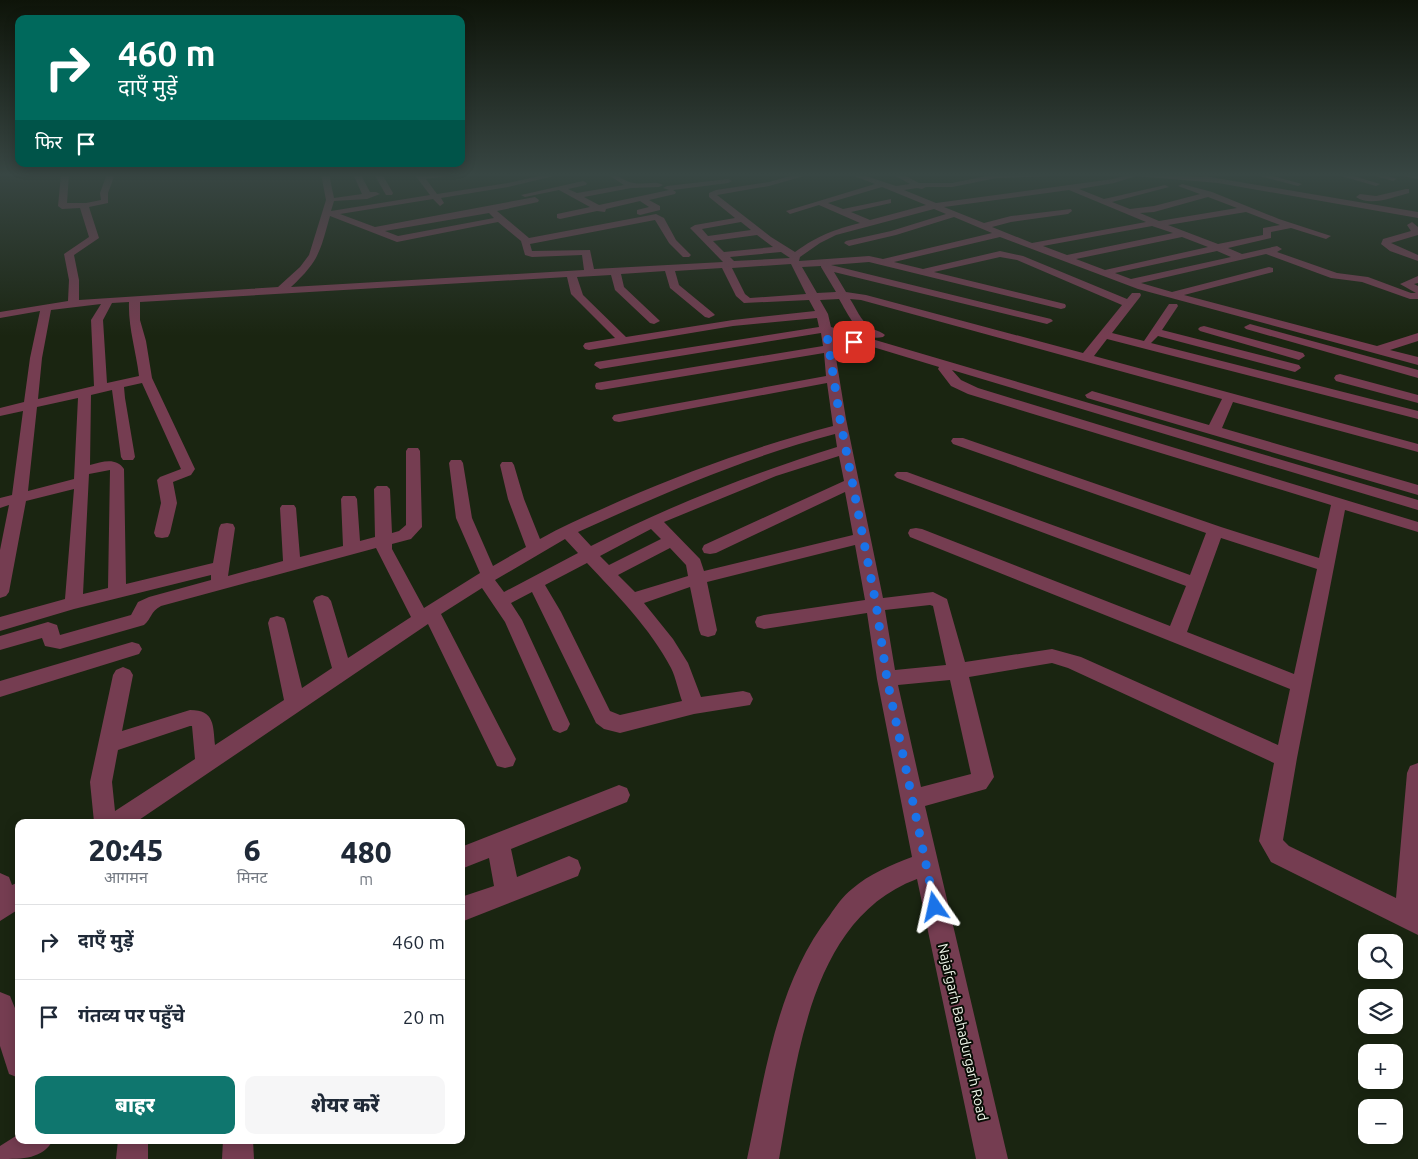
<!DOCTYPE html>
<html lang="hi">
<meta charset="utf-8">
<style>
body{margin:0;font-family:Ubuntu,"Noto Sans Devanagari",sans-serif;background:#f6f6f7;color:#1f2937;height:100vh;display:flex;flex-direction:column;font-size:19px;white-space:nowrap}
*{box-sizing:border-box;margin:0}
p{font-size:16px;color:#747a83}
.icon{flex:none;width:28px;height:28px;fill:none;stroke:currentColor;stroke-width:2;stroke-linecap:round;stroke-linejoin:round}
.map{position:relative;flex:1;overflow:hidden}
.panel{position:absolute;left:15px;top:819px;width:450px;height:325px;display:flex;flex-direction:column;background:#fff;border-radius:10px;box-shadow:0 2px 12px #0003}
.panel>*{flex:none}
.hud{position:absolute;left:15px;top:15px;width:450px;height:152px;border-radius:10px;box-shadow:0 2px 12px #0003;background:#00695c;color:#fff;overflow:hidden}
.controls{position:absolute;left:1358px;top:934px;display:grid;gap:10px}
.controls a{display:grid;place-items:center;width:45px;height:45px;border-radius:10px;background:#fff;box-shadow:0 2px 12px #0003;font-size:25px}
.pin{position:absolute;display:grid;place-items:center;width:42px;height:42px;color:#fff;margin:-21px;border-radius:10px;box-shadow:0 2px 8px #0006}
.me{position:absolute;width:55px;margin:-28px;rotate:349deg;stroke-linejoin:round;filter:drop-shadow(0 0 4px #0008)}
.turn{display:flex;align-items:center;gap:18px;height:105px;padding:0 20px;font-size:22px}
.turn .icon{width:65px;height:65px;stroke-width:2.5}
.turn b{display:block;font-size:35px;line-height:42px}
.then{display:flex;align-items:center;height:48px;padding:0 20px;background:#0003;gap:10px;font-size:19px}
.eta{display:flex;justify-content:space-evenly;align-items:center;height:85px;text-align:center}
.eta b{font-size:30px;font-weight:800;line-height:35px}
.action{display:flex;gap:10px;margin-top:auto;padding:10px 20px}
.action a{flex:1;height:58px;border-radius:10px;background:#0f766e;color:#fff;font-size:20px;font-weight:800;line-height:58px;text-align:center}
.action a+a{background:#f6f6f7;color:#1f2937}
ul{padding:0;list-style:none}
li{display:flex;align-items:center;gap:15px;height:75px;padding:0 20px;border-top:1px solid #e0e1e3}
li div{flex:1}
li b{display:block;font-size:19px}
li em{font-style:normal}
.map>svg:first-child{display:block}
</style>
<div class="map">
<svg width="1418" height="1159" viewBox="0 0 1418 1159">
<rect width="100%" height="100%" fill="#1a2511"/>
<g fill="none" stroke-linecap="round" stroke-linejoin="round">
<g fill="#753d51" fill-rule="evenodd">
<path d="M61,174H69L67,203H86L101,200L100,193L107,174H115L108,193V203L89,207L99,238L74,255L79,280V300L278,287L300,267L309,255L326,200L321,174H329L334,198L362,194L354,176L356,174H367L362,177L370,192H376L380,194L367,199L334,201L331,211L430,195L414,174H450L446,176L426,179L437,194L508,183L548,174H562L508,187L441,198L444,203L440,206L433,199L340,214L375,227L535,197L539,200L538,202L497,211L529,238L656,214L664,218L676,240L691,255L689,257H683L669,243L655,220L530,244L532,251L590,250L594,269L723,262L690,228L695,225L735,218L709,197V193L716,190L769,182L798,174H811L769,186L717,195L771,237L795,252C819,235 833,230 860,223L819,205L790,214L786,211L875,184L849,174H860L896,186L910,184L892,174H902L919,183H952L996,174H1057L1053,176L997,178L952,187H926L922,189L917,188L904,190L936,203L1113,179C1141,170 1171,175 1201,177L1204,176L1418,212V218L1218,183L1136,176L1114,183L1079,189L1104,199L1165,185L1169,187L1112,202L1130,209L1154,206L1200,194L1178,186L1182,184L1212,192L1279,219L1331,236L1326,239L1291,228L1271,232V238L1228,248L1242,254L1277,246L1282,249L1277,252L1337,273L1368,277L1411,293H1416L1400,284L1418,276V283L1414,284L1418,286V299H1410L1362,282L1331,278L1266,254L1141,283L1172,292L1269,267L1273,268V272L1184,295L1377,346L1418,333V341L1390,350L1418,357V365L1138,289L1000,237L894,262L923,269L1000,251L1023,256L1127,299L1132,293H1140L1141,295L1140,297L1112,333L1144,341L1169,304H1177L1178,306L1162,330L1299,365L1301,368L1295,372L1158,336L1151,343L1418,411V419L1107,339L1094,356L1418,444V452L1233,402L1222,428L1418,485V495L1087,398L1085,395L1092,391L1209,425L1222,399L861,300L850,299C856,308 861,321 870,327C875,331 881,331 885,335L883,337C860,343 848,314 839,299L820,300L828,314L831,327L1418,500V510L952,370L961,380L978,388L1418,522V532L1345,510L1297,758L1283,840L1289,846L1396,898L1407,773L1410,766L1418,763V935L1271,862L1259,841L1274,763L1068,668L1052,663L969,677L994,777L986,789L925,806L1008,1159H976L917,879C809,919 797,1062 779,1159H747C765,1076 776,984 830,915C836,906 843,896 852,889C869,874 891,865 912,857L877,679L867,613L764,629L757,627L755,622L757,617L764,615L865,600L855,545L707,582L717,630L715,635L708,637L701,635L699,630L690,587L644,603L673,639L688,663L701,697L743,691L750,693L753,699L750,705L694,714L620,733L604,729L596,723L532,592L511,603L522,620L570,724L567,730L560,733L553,730L505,622L482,588L441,614L516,759L513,766L505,768L497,766L428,624L136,822H94L90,782L113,675L116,670L123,667L130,670L133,675L122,731L190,710C215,710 213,726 215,745L284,700L268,623L270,618L277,616L284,618L286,623L302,688L332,668L313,601L316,597L322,595L328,597L331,601L348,658L411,617L376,548L161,606C150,612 152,618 144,625L60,649L45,646L42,638L0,650V636L48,622L57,625L60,635L131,615L138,602L149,597L211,580V575L74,609L0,631V617L65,599L74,489L26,501L9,592L6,596L0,598V550L9,505L0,508V498L12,495L23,411L0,416V408L24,402L30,358L40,311L0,318V312L68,301L69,280L64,254L89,237L80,208L62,209L58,206ZM882,187L926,205L870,220L851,212L891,203V199L843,209L828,203ZM1069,190L1146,222L1032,243L992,227L1011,222L1068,214L1072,211L1071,209L1011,216L984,223L944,207ZM1208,197L1237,208L1159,221L1140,213L1154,212ZM934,209L946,214L891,231L846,241L844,243L849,246L896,235L954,217L992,233L883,259L869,256L799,261L800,257L820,243L836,235ZM1246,212L1280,225L1263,228V235L1218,244L1168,225ZM489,213L494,218L398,236L385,231ZM330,216L397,242L498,222L521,241L525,255L532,257L582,255L584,270L291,287C319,261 320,252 330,216ZM741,222L751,230L708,236L702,229ZM1152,226L1173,233L1067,255L1043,246ZM757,235L773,247L724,252L713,241ZM1182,237L1208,247L1105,270L1076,259ZM1217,251L1231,257L1131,279L1115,273ZM781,252L790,258L734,261L730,257ZM1000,257L1017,260L1122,305L1083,353L866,295L846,292L834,272L1047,324L1053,321L1051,319L831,265L869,262L1061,309L1065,308L1066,306L1065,304L934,272ZM791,264L806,294L750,298L745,294L732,268ZM821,266V267L836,292L817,293L802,267ZM722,268L736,296L744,303L809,300L815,311L733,320L626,337L583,295L577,277L611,275L615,290L650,323L654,324L660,321L624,287L621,274L665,271L670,288L705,317L709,318L715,315L713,313L679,285L675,271ZM567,277L571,294L615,338L585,343L583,346L585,349L589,350L733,326L817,318L819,327L596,362L594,365L600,369L821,333L823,346L596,383L595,386L596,389L601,390L824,353L826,376L619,414L614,415L612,418L614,421L619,422L827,383L833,426C761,445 691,470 622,500C594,513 566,524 540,539L524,499L514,465L512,462H502L500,465L508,499L526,547L493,566L472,518L463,463L461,460H451L449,463L456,518L480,573L424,608L392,549V544L411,539L422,527L420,451L418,448H408L406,451V525L399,531L392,533L390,489L387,486H377L374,489L375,537L360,541L357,499L355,496H343L341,499L343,546L300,557L296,508L294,505H282L280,508L283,561L228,576L235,528L233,524L227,523L221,524L219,528L213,563L126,584L124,469C116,457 102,462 90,465L91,395L112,390L121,457L123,460H133L135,457L125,398L124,387L142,383L181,469L160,477L157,480L161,503L154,533L156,537L162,538L168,537L170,533L177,503L173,482L191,475L195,469L152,378L146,341L140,320V302ZM129,302C128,327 136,351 139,376L107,383L103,320L112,303ZM101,304L91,320L94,386L38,399L42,358L51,310ZM833,335L862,343L835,350ZM873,347L939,367L938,369L951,386L968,394L1331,505L1319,558L1221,527L963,438H953L951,441L953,444L1206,533L1190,575L907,472H897L894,475L897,478L1186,586L1170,626L922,529L916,528L910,529L908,533L910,537L1290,689L1278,745L1081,657L1052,649L965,662L947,599L933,592L883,598L846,419L836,358L847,353ZM78,398L74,479L28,491L37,407ZM835,434L837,447C751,474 671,505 591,546L578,532C662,494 746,457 835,434ZM839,456L844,481L704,545L702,549L704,553L710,554L716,553L845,492L853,535L704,571L700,559L664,522L776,476ZM110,470L108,588L83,594L89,474ZM651,529L661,539L609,565L600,556ZM1221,538L1317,569L1294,674L1187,632ZM565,539L578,553L504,592L495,580ZM670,548L686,565L688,576L635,592L618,575ZM587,563C617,595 650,628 671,668C676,678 678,690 682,701L620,715L610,711L561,612L545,585ZM930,605L933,606L946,665L895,670L885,610ZM950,680L971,774L921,787L898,685ZM190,726H192L195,759L115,811L112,782L118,750Z"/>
<polygon points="374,174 382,174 393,193 392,195 386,195"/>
<path d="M607,174C620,174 624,182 634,183C644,185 655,180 663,185L659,187L631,188L584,197L599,205L669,190L663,188L667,186L728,179L732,181L728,183L673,190L676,192L675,194L649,200L660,206V210L640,215L637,214V210L649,207L640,201L606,209L605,212L597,211L560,219L557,218V214L590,207L559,190L525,197L521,195L583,181L587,183L586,185L568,189L577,193L624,185Z"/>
<polygon points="1252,174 1265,174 1302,184 1298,186"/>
<polygon points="1334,174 1347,174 1380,184 1376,186"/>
<polygon points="1368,174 1381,174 1397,179 1393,181"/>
<polygon points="1402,174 1418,175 1418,179 1403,176"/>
<path d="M1406,189H1409V193C1393,197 1370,207 1356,197L1360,194L1376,196Z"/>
<polygon points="1412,222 1418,227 1418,235 1391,243 1418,255 1418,261 1390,251 1381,244 1383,239 1411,231 1407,225"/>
<polygon points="1250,324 1418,370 1418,378 1246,329 1244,327"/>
<polygon points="1204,326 1303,353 1305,356 1299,360 1200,331 1198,329 1200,327"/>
<polygon points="1340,374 1418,395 1418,403 1336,381 1334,378 1336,375"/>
<polygon points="132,642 139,644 142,649 139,654 0,697 0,681"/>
<polygon points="619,785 627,788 630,795 627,802 511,849 517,877 569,856 578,860 581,868 578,876 461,922 461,897 494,886 489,858 461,869 461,847"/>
<polygon points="0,873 9,877 12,885 19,882 19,909 0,921"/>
<polygon points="0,992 10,996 19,1018 19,1078 9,1074 0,1046"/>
<path d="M19,1134V1140H53C43,1159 23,1159 0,1159V1146Z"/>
<polygon points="118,1140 148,1140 148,1159 116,1159"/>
<polygon points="223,1140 253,1140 254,1159 222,1159"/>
</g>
</g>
<linearGradient id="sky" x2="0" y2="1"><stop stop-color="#0e1409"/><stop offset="0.52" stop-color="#384643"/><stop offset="1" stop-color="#384643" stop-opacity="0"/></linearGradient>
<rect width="1418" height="336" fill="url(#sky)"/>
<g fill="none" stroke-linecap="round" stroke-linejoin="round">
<polyline stroke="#1a73e8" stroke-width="9" stroke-dasharray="0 16.2" points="854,342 827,335 840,419 876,604 887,679 935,907"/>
</g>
<g text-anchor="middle" stroke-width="4" stroke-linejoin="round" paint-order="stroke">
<g font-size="14" fill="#eff7ea" stroke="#080c05">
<text transform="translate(963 1032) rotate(77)" y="5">Najafgarh Bahadurgarh Road</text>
</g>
</g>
</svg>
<div class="controls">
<a><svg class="icon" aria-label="search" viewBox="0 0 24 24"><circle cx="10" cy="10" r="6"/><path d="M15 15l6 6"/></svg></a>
<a><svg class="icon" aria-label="layers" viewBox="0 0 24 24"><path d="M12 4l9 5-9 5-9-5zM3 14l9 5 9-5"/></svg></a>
<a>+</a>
<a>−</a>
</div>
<div class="pin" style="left:854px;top:342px;background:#d93025"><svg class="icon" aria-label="arrive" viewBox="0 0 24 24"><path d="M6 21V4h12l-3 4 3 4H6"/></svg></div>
<svg class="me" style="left:935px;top:907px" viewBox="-20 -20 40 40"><path d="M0-17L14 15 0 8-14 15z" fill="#1a73e8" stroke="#fff" stroke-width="4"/></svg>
<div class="hud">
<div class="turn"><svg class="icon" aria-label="right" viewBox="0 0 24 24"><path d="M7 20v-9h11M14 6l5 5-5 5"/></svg><div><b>460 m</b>दाएँ मुड़ें</div></div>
<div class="then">फिर<svg class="icon" aria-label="arrive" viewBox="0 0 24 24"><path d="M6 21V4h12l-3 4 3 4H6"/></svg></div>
</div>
<section class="panel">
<div class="eta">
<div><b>20:45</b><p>आगमन</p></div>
<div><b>6</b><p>मिनट</p></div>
<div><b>480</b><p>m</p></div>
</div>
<ul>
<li><svg class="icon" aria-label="right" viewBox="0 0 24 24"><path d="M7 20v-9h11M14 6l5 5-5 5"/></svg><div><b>दाएँ मुड़ें</b></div><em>460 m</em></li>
<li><svg class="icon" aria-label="arrive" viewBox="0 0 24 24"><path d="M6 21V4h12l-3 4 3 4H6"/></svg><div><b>गंतव्य पर पहुँचे</b></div><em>20 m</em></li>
</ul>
<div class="action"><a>बाहर</a><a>शेयर करें</a></div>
</section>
</div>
